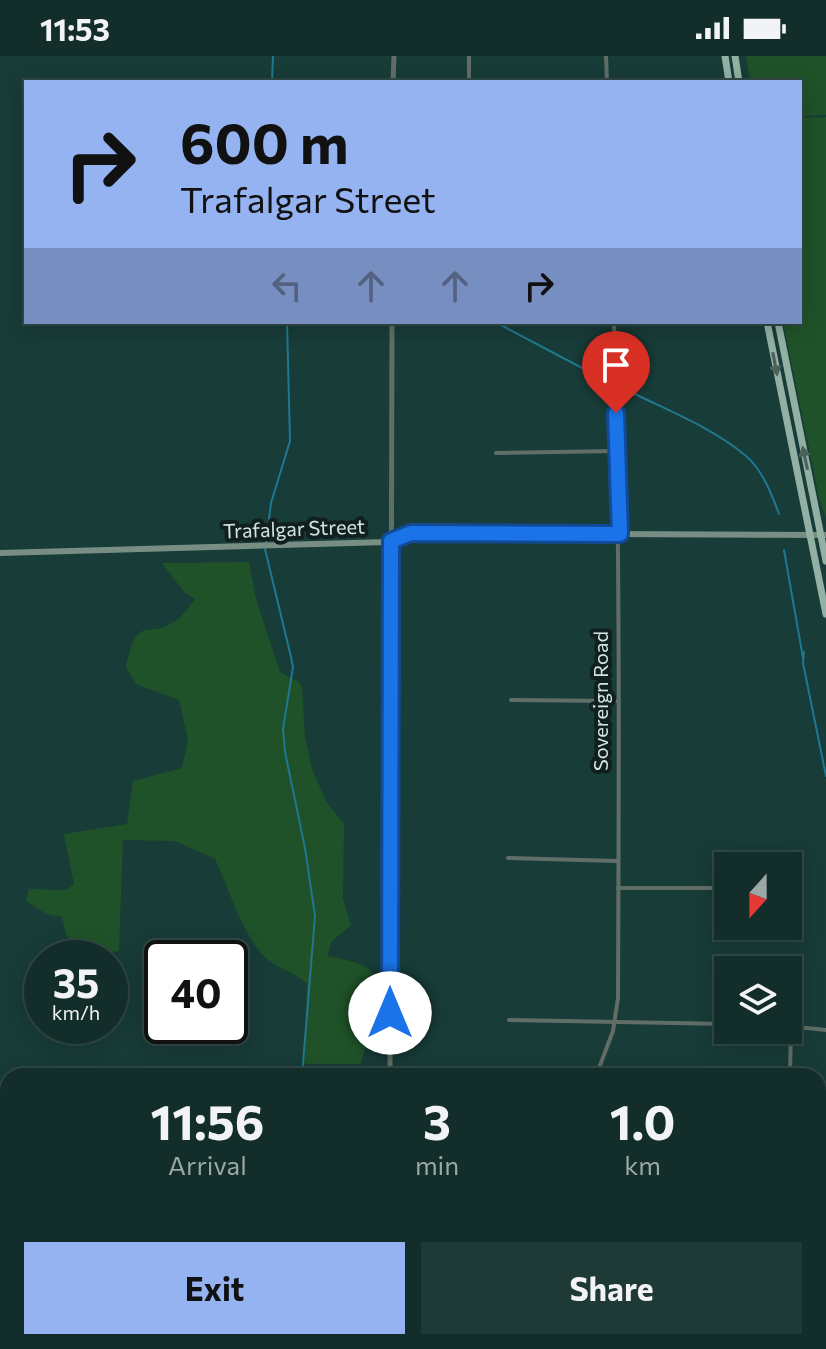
<!DOCTYPE html>
<style>
body{margin:0;font-family:Commissioner,sans-serif;background:#1f3936;color:#f1f3f6;height:100vh;display:flex;flex-direction:column;font-size:30px;white-space:nowrap}
*{box-sizing:border-box;margin:0}
p{font-size:26px;color:#9ca8a8}
.icon{flex:none;width:44px;height:44px;fill:none;stroke:currentColor;stroke-width:2;stroke-linecap:round;stroke-linejoin:round}
.map{position:relative;flex:1;overflow:hidden}
.details{position:absolute;left:0px;top:1012px;width:826px;height:282px;display:flex;flex-direction:column;background:#122d2a;border-radius:24px 24px 0 0;box-shadow:0 4px 20px #0003,0 0 0 2px #314947}
.details>*{flex:none}
.top-card{position:absolute;left:24px;top:24px;width:778px;height:244px;border-radius:0px;box-shadow:0 4px 20px #0003,0 0 0 2px #314947;background:#95b2f1;color:#111;overflow:hidden}
.needle{width:52px;rotate:201deg}
.controls{position:absolute;left:714px;top:796px;display:grid;gap:16px}
.controls a{display:grid;place-items:center;width:88px;height:88px;border-radius:0px;background:#122d2a;box-shadow:0 4px 20px #0003,0 0 0 2px #314947;font-size:40px}
.speed{position:absolute;left:24px;top:884px;display:flex;gap:16px;font-size:40px;font-weight:700;text-align:center}
.speed>*{display:grid;place-content:center;width:104px;height:104px;border-radius:50%;background:#122d2a;box-shadow:0 4px 20px #0003,0 0 0 2px #314947;line-height:1}
.speed small{font-size:20px;font-weight:400}
.speed .limit{border:4px solid #111;border-radius:12px;background:#fff;color:#111}
.pin{position:absolute;display:grid;place-items:center;width:68px;height:68px;color:#fff;margin:-82px -34px;border-radius:50% 50% 50% 0;rotate:-45deg;box-shadow:0 0 8px #0007}
.pin .icon{rotate:45deg}
.me{position:absolute;width:88px;margin:-44px;rotate:0deg;stroke-linejoin:round;filter:drop-shadow(0 0 6px #0008)}
.turn{display:flex;align-items:center;gap:28px;height:168px;padding:0 24px;font-size:36px}
.turn .icon{width:104px;height:104px;stroke-width:2.5}
.turn b{display:block;font-size:56px;line-height:68px}
.lanes{display:flex;align-items:center;height:76px;padding:0 24px;background:#0003;justify-content:center;gap:40px;direction:ltr}
.lanes .off{opacity:.35}
.eta{display:flex;justify-content:space-evenly;align-items:center;height:136px;text-align:center}
.eta b{font-size:48px;font-weight:700;line-height:56px}
.primary-button{display:flex;gap:16px;margin-top:auto;padding:16px 24px}
.primary-button a{flex:1;height:92px;border-radius:0px;background:#95b2f1;color:#111;font-size:32px;font-weight:700;line-height:92px;text-align:center}
.primary-button a+a{background:#1f3936;color:#f1f3f6}
.status{display:flex;justify-content:space-between;align-items:center;height:56px;padding:0 40px;background:#122d2a;direction:ltr}
.status svg{height:22px;fill:currentColor}
.map>svg:first-child{display:block}
</style>
<div class="status"><b>11:53</b><svg viewBox="0 0 49 12"><path d="M0 12V9h3v3zM5 12V6h3v6zM10 12V3h3v9zM15 12V0h3v12zM26 1h20v11H26zM47 4h2v5h-2z"/></svg></div>
<div class="map">
<svg width="826" height="1293" viewBox="0 0 826 1293">
<rect width="100%" height="100%" fill="#183c38"/>
<g fill="#1f5228">
<polygon points="746,0 826,0 826,59 800,60 800,26 750,26"/>
<polygon points="826,61 826,463 820,446 783,266 800,266 800,62"/>
<path d="M249,506L256,543L280,616L299,626L302,631L305,681L312,713L326,745L344,768L343,842L351,869L332,885L327,900C340,903 360,905 370,914C386,928 365,989 361,1008H304L307,928C293,914 273,912 260,896C239,869 229,833 215,803L175,785L123,784L119,895L79,901L66,878L62,861L46,858L26,845L29,833L66,834L74,828L64,778L127,768L133,725L182,712L188,684L179,644L136,628L126,611C138,553 148,587 178,563C184,558 190,549 195,543L184,536L162,507Z"/>
</g>
<g fill="none" stroke-linecap="round" stroke-linejoin="round">
<g stroke="#217792" stroke-width="2">
<polyline points="272,26 273,0"/>
<polyline points="495,266 603,323"/>
<path d="M627,334C666,354 712,371 746,400C762,413 772,439 779,458"/>
<polyline points="266,487 271,447 290,385 287,266"/>
<polyline points="265,493 291,601 293,611 283,673 285,696 305,792 315,860 302,1020"/>
<polyline points="784,494 803,602"/>
<polyline points="804,596 803,607 826,720"/>
</g>
<g stroke="#616e68" stroke-width="4">
<polyline points="606,0 607,26"/>
<polyline points="469,26 469,0"/>
<polyline points="496,397 617,395"/>
<polyline points="511,644 616,645"/>
<polyline points="508,802 617,805"/>
<polyline points="618,832 728,832"/>
<polyline points="509,964 728,968"/>
<polyline points="788,970 826,974"/>
<path d="M596,1020L613,975L618,942C619,717 620,491 614,266"/>
<polyline points="790,1020 791,970"/>
<polyline points="363,1293 388,1292"/>
<polyline points="571,1293 571,1286"/>
<polyline points="737,1293 740,1286"/>
</g>
<g stroke="#616e68" stroke-width="5">
<polyline points="393,26 394,0"/>
<polyline points="390,1020 392,266"/>
<polyline points="388,1293 388,1286"/>
</g>
<polyline stroke="#788e84" stroke-width="6" points="0,497 387,486 411,477 826,479"/>
<g stroke="#92b1a4" stroke-width="7">
<polyline points="725,0 729,26"/>
<polyline points="735,0 739,26"/>
<polyline points="767,266 826,558"/>
<polyline points="778,266 826,505"/>
</g>
</g>
<defs><path id="oneway-solid" d="M-6-.8H1V-3.2L6.5 0L1 3.2V.8H-6Z" transform="scale(2)"/></defs>
<g fill="#4b615a">
<use href="#oneway-solid" transform="translate(775 308) rotate(79)"/>
<use href="#oneway-solid" transform="translate(805 402) rotate(-102)"/>
</g>
<g fill="none" stroke-linecap="round" stroke-linejoin="round">
<defs>
<polyline id="route" points="390,957 391,485 411,477 620,478 616,357"/>
</defs>
<use href="#route" stroke="#114b97" stroke-width="20"/>
<use href="#route" stroke="#1a73e8" stroke-width="14"/>
</g>
<g text-anchor="middle" stroke-width="8" stroke-linejoin="round" paint-order="stroke">
<g font-size="20" fill="#d1e5e2" stroke="#11201e">
<text transform="translate(294 473) rotate(-2)" y="7">Trafalgar Street</text>
<text transform="translate(601 645) rotate(-90)" y="7">Sovereign Road</text>
</g>
</g>
</svg>
<div class="controls">
<a><svg class="needle" viewBox="-14 -14 28 28"><path d="M0-13l5 13h-10z" fill="#e53935"/><path d="M0 13l5-13h-10z" fill="#9ca8a8"/></svg></a>
<a><svg class="icon" aria-label="layers" viewBox="0 0 24 24"><path d="M12 4l9 5-9 5-9-5zM3 14l9 5 9-5"/></svg></a>
</div>
<div class="speed"><div>35<small>km/h</small></div><div class="limit">40</div></div>
<div class="pin" style="left:616px;top:357px;background:#d93025"><svg class="icon" aria-label="arrive" viewBox="0 0 24 24"><path d="M6 21V4h12l-3 4 3 4H6"/></svg></div>
<svg class="me" style="left:390px;top:957px" viewBox="-20 -20 40 40"><circle r="19" fill="#fff"/><path d="M0-13L10 11 0 6-10 11z" fill="#1a73e8"/></svg>
<div class="top-card">
<div class="turn"><svg class="icon" aria-label="right" viewBox="0 0 24 24"><path d="M7 20v-9h11M14 6l5 5-5 5"/></svg><div><b>600 m</b>Trafalgar Street</div></div>
<div class="lanes"><svg class="icon off" aria-label="left" viewBox="0 0 24 24"><path d="M17 20v-9H6M10 6l-5 5 5 5"/></svg><svg class="icon off" aria-label="ahead" viewBox="0 0 24 24"><path d="M12 20V5M6 11l6-6 6 6"/></svg><svg class="icon off" aria-label="ahead" viewBox="0 0 24 24"><path d="M12 20V5M6 11l6-6 6 6"/></svg><svg class="icon" aria-label="right" viewBox="0 0 24 24"><path d="M7 20v-9h11M14 6l5 5-5 5"/></svg></div>
</div>
<section class="details">
<div class="eta">
<div><b>11:56</b><p>Arrival</p></div>
<div><b>3</b><p>min</p></div>
<div><b>1.0</b><p>km</p></div>
</div>
<div class="primary-button"><a>Exit</a><a>Share</a></div>
</section>
</div>
